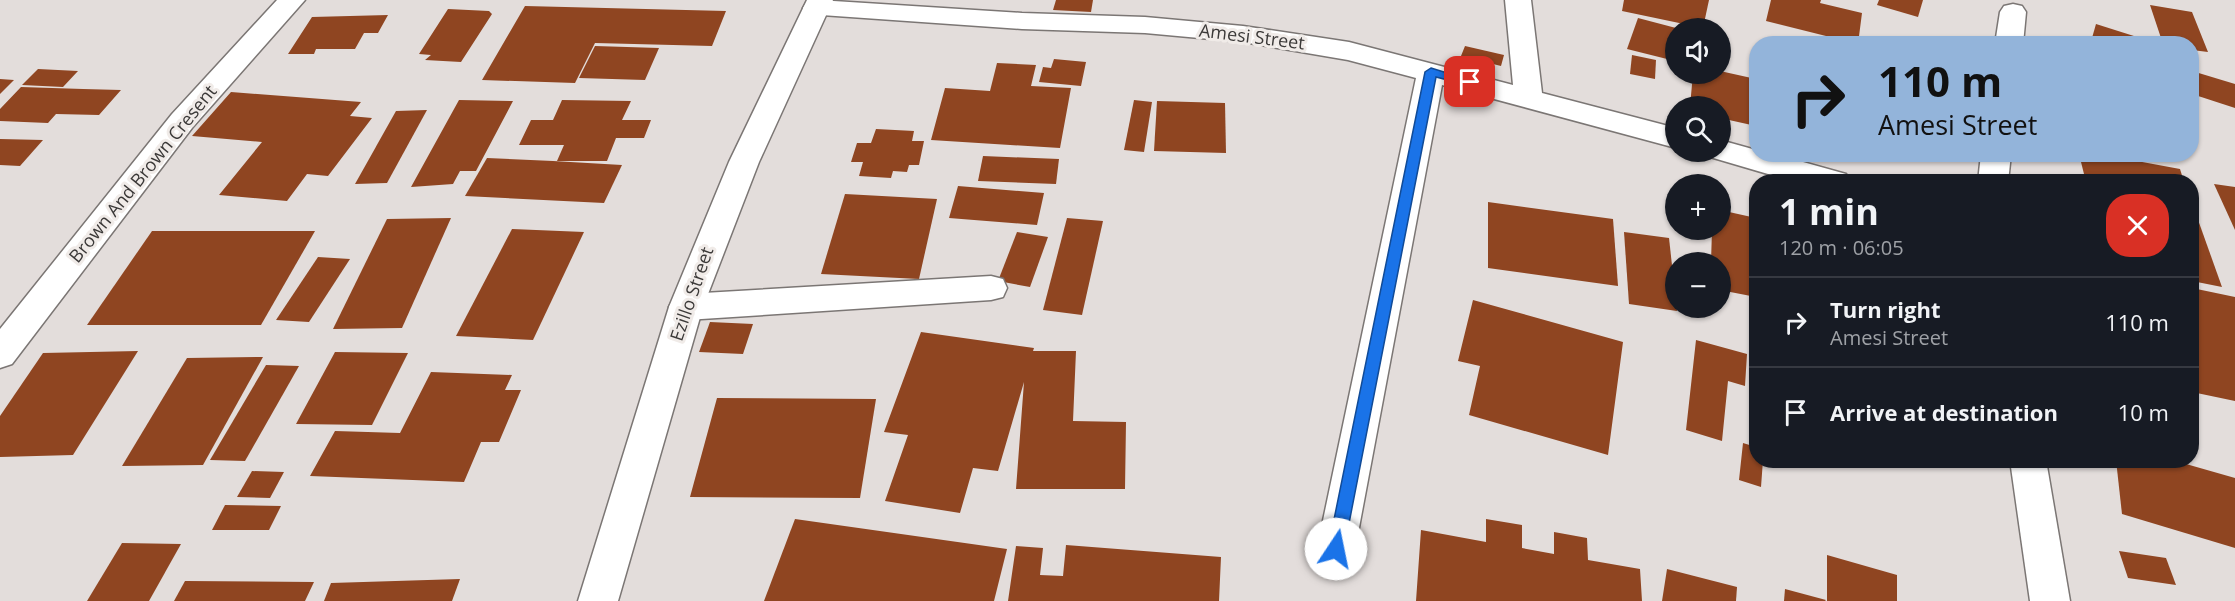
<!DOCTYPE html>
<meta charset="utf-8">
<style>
body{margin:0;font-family:"Open Sans",sans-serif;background:#242831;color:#f1f3f6;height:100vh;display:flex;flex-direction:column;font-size:22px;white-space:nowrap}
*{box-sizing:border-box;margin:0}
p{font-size:20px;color:#9ea1a6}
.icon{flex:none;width:33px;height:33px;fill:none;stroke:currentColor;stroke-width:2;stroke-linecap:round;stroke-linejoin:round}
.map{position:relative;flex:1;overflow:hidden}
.details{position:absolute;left:1749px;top:174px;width:450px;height:294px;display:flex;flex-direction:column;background:#171b24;border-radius:24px;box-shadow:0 2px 4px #0004}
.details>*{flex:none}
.hud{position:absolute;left:1749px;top:36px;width:450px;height:126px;border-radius:24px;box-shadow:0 2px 4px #0004;background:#93b4da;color:#111;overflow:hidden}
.tools{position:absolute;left:1665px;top:18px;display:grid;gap:12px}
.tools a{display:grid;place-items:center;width:66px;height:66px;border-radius:50%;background:#171b24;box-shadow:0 2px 4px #0004;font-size:30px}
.pin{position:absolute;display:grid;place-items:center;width:51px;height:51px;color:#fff;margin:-26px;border-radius:12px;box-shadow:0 3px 9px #0006}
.me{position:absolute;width:66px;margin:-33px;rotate:11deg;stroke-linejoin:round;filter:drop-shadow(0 0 4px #0008)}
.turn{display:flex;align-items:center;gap:21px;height:126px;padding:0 30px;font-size:27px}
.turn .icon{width:78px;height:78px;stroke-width:2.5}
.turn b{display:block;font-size:42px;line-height:51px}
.round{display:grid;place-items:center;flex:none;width:63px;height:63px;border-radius:24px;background:#242831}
.overview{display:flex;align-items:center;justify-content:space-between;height:102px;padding:0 30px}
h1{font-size:36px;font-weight:700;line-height:45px}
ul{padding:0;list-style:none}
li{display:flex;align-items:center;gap:18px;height:90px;padding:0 30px;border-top:2px solid #363941}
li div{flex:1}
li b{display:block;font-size:22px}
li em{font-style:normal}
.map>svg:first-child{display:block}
</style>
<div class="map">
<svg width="2235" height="601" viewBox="0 0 2235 601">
<rect width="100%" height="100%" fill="#e3dddb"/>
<g fill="#8f4521">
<polygon points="1056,0 1093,0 1091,12 1053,10"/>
<polygon points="1624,0 1709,0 1703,28 1622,11"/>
<polygon points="1771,0 1821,0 1820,3 1862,13 1858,44 1766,21"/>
<polygon points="1879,0 1923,0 1918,17 1877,5"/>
<polygon points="2150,5 2192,12 2208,52 2192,50 2192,44 2163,44"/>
<polygon points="525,6 726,11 712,46 595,43 575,83 482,80"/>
<polygon points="448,9 489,11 492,14 461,62 425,60 431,55 419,54"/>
<polygon points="388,15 378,33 364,33 355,49 316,49 314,54 288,54 312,17"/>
<polygon points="1638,18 1676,28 1675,61 1627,49"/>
<polygon points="2096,24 2156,43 2156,44 2108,44 2092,38"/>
<polygon points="595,46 659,48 645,80 579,78"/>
<polygon points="1465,46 1504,55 1501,66 1461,56"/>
<polygon points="1632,55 1656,60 1655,79 1630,74"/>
<polygon points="1054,59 1086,62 1081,86 1039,82 1043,67 1051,68"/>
<polygon points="997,63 1036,65 1031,86 1071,88 1060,148 931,140 945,88 990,91"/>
<polygon points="38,69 78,71 63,87 22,85"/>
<polygon points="1720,71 1756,79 1756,126 1720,118 1720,106 1690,106 1693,74 1720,74"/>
<polygon points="2192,71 2235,84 2235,108 2192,94"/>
<polygon points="0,79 14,80 0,94"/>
<polygon points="21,87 83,89 121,90 99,115 56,114 48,123 0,121 0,109"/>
<polygon points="231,92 361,102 350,116 372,118 328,176 307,174 287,201 219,195 262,142 192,136"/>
<polygon points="459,100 513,101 476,171 460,171 453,184 411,187"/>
<polygon points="562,100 631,101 622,120 651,120 644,138 616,138 607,161 557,161 564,145 519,145 531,120 553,120"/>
<polygon points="1134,100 1152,102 1144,152 1124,150"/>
<polygon points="1157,101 1225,103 1226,153 1154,151"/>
<polygon points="427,110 387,183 355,184 396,111"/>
<polygon points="876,129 914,131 912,141 924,141 919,165 909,165 907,172 893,171 891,178 859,176 863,162 851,162 857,143 871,143"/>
<polygon points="0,139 43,140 20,166 0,165"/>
<polygon points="2079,154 2099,154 2180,169 2184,182 2086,182"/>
<polygon points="983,156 1059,159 1056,184 978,181"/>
<polygon points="487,158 553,161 622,165 604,203 465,196"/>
<polygon points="2214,184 2235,187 2235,230"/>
<polygon points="958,186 1044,193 1037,225 949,218"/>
<polygon points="845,194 937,199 919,279 821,274"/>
<polygon points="1488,202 1613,219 1618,286 1488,268"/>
<polygon points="2192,203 2222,287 2192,281"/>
<polygon points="1720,210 1756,218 1756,297 1720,290 1720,262 1711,262 1712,230 1720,230"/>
<polygon points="451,218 402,328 333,329 387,219"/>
<polygon points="1067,218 1103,221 1082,315 1043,310"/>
<polygon points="512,229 584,232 533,340 456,336"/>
<polygon points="152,231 315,231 261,325 87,325"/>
<polygon points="1017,232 1048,237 1030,287 998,281"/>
<polygon points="1624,232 1669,238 1677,311 1629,304"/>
<polygon points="318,257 350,259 309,322 276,320"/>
<polygon points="2192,288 2235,297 2235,401 2192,392"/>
<polygon points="1473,300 1623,342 1608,455 1469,415 1480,366 1458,361"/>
<polygon points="710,322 753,324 743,354 699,352"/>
<polygon points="921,332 1034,348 1033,351 1076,351 1073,421 1126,422 1125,489 1016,489 1024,382 998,471 973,468 960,513 885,501 908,435 884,432"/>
<polygon points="1696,340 1747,354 1745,386 1728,381 1722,441 1686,430"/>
<polygon points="138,351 73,455 0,457 0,416 43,353"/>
<polygon points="335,352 408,353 372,425 296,424"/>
<polygon points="263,357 203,465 122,466 187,358"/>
<polygon points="266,365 299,366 245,461 210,460"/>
<polygon points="431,372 512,375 505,390 521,390 499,442 481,442 464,482 310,476 335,431 400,433"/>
<polygon points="717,398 876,399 860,498 690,497"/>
<polygon points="1743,443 1756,447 1756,460 1763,460 1761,487 1739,480"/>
<polygon points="2116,460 2172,460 2235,478 2235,548 2122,514"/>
<polygon points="252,471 284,472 270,498 237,497"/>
<polygon points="225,505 281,506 269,530 212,530"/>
<polygon points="795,519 1007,549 994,601 764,601"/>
<polygon points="1486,519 1522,525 1522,548 1554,554 1554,532 1587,538 1588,560 1640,569 1642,601 1416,601 1421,530 1486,542"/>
<polygon points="122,543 181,544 149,601 87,601"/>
<polygon points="1066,545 1221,557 1219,601 1008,601 1016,546 1043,548 1040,575 1063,576"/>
<polygon points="2119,551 2166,558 2176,585 2128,578"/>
<polygon points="1827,555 1897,575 1897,601 1827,601"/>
<polygon points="1667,569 1737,587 1736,601 1662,601"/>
<polygon points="460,579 452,601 324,601 331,583"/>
<polygon points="185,581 314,582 305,601 174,601"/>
<polygon points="1785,589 1826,600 1825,601 1784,601"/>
</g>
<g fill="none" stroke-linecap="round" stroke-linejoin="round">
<defs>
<g id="street">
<polygon points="277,0 305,0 192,128 12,364 0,368 0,329 172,114"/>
<polygon points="818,0 1022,13 1145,17 1243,26 1349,42 1513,85 1505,0 1531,0 1542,93 1676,128 1676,148 1442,85 1355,549 1350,561 1336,566 1322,561 1317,549 1416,78 1348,60 1243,42 1145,33 1022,29 807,14 803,8 807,2"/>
<polygon points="2013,4 2022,6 2026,12 2023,44 1995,44 2000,12 2004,6"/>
<polygon points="1720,140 1756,150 1756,154 1774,154 1846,174 1850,182 1795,182 1710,157 1706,152 1720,152"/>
<polygon points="1981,154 2011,154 2008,182 1978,182"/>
<polygon points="991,276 1003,279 1007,288 1003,297 991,300 686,320 674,316 669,307 674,298 686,294"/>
<polygon points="2010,460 2046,460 2070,601 2030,601"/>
</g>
<polygon id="secondary" points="807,0 833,0 759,162 703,307 618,601 578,601 669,307 729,162"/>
</defs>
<use href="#street" stroke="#7b7674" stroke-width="3"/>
<use href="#secondary" stroke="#7b7674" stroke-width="3"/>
<use href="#street" fill="#fff" fill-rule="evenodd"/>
<use href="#secondary" fill="#fff" fill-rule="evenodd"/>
</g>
<polygon fill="#1a73e8" stroke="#114b97" stroke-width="1.5" points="1431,68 1476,82 1470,86 1436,77 1344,549 1342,555 1336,557 1330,555 1328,549 1425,72"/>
<g text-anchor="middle" stroke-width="6" stroke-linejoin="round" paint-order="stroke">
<g font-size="18" fill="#3b3938" stroke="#f0ebe8">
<text transform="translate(1252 37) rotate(7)" y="6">Amesi Street</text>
<text transform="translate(143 174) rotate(-51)" y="6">Brown And Brown Cresent</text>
<text transform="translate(692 294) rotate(-71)" y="6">Ezillo Street</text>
</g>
</g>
</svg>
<div class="tools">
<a><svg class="icon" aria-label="sound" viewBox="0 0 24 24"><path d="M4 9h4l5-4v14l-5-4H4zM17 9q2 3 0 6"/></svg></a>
<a><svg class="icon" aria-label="search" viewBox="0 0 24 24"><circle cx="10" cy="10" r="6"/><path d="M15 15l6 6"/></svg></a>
<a>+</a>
<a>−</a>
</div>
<div class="pin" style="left:1470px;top:82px;background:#d93025"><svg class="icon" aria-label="arrive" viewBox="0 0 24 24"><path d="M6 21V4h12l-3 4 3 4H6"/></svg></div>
<svg class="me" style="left:1336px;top:549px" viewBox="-20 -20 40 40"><circle r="19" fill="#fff"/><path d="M0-13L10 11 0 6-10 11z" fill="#1a73e8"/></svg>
<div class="hud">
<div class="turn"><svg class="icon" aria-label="right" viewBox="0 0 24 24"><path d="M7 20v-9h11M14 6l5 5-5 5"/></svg><div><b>110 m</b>Amesi Street</div></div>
</div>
<section class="details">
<div class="overview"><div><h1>1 min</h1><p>120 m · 06:05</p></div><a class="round" style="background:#d93025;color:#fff"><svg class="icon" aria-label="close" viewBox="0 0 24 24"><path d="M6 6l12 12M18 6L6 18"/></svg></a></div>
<ul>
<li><svg class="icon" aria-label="right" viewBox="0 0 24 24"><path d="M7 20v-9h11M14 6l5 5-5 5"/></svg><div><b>Turn right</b><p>Amesi Street</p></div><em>110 m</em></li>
<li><svg class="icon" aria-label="arrive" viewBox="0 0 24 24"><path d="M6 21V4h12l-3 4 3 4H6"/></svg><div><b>Arrive at destination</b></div><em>10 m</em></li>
</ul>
</section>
</div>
